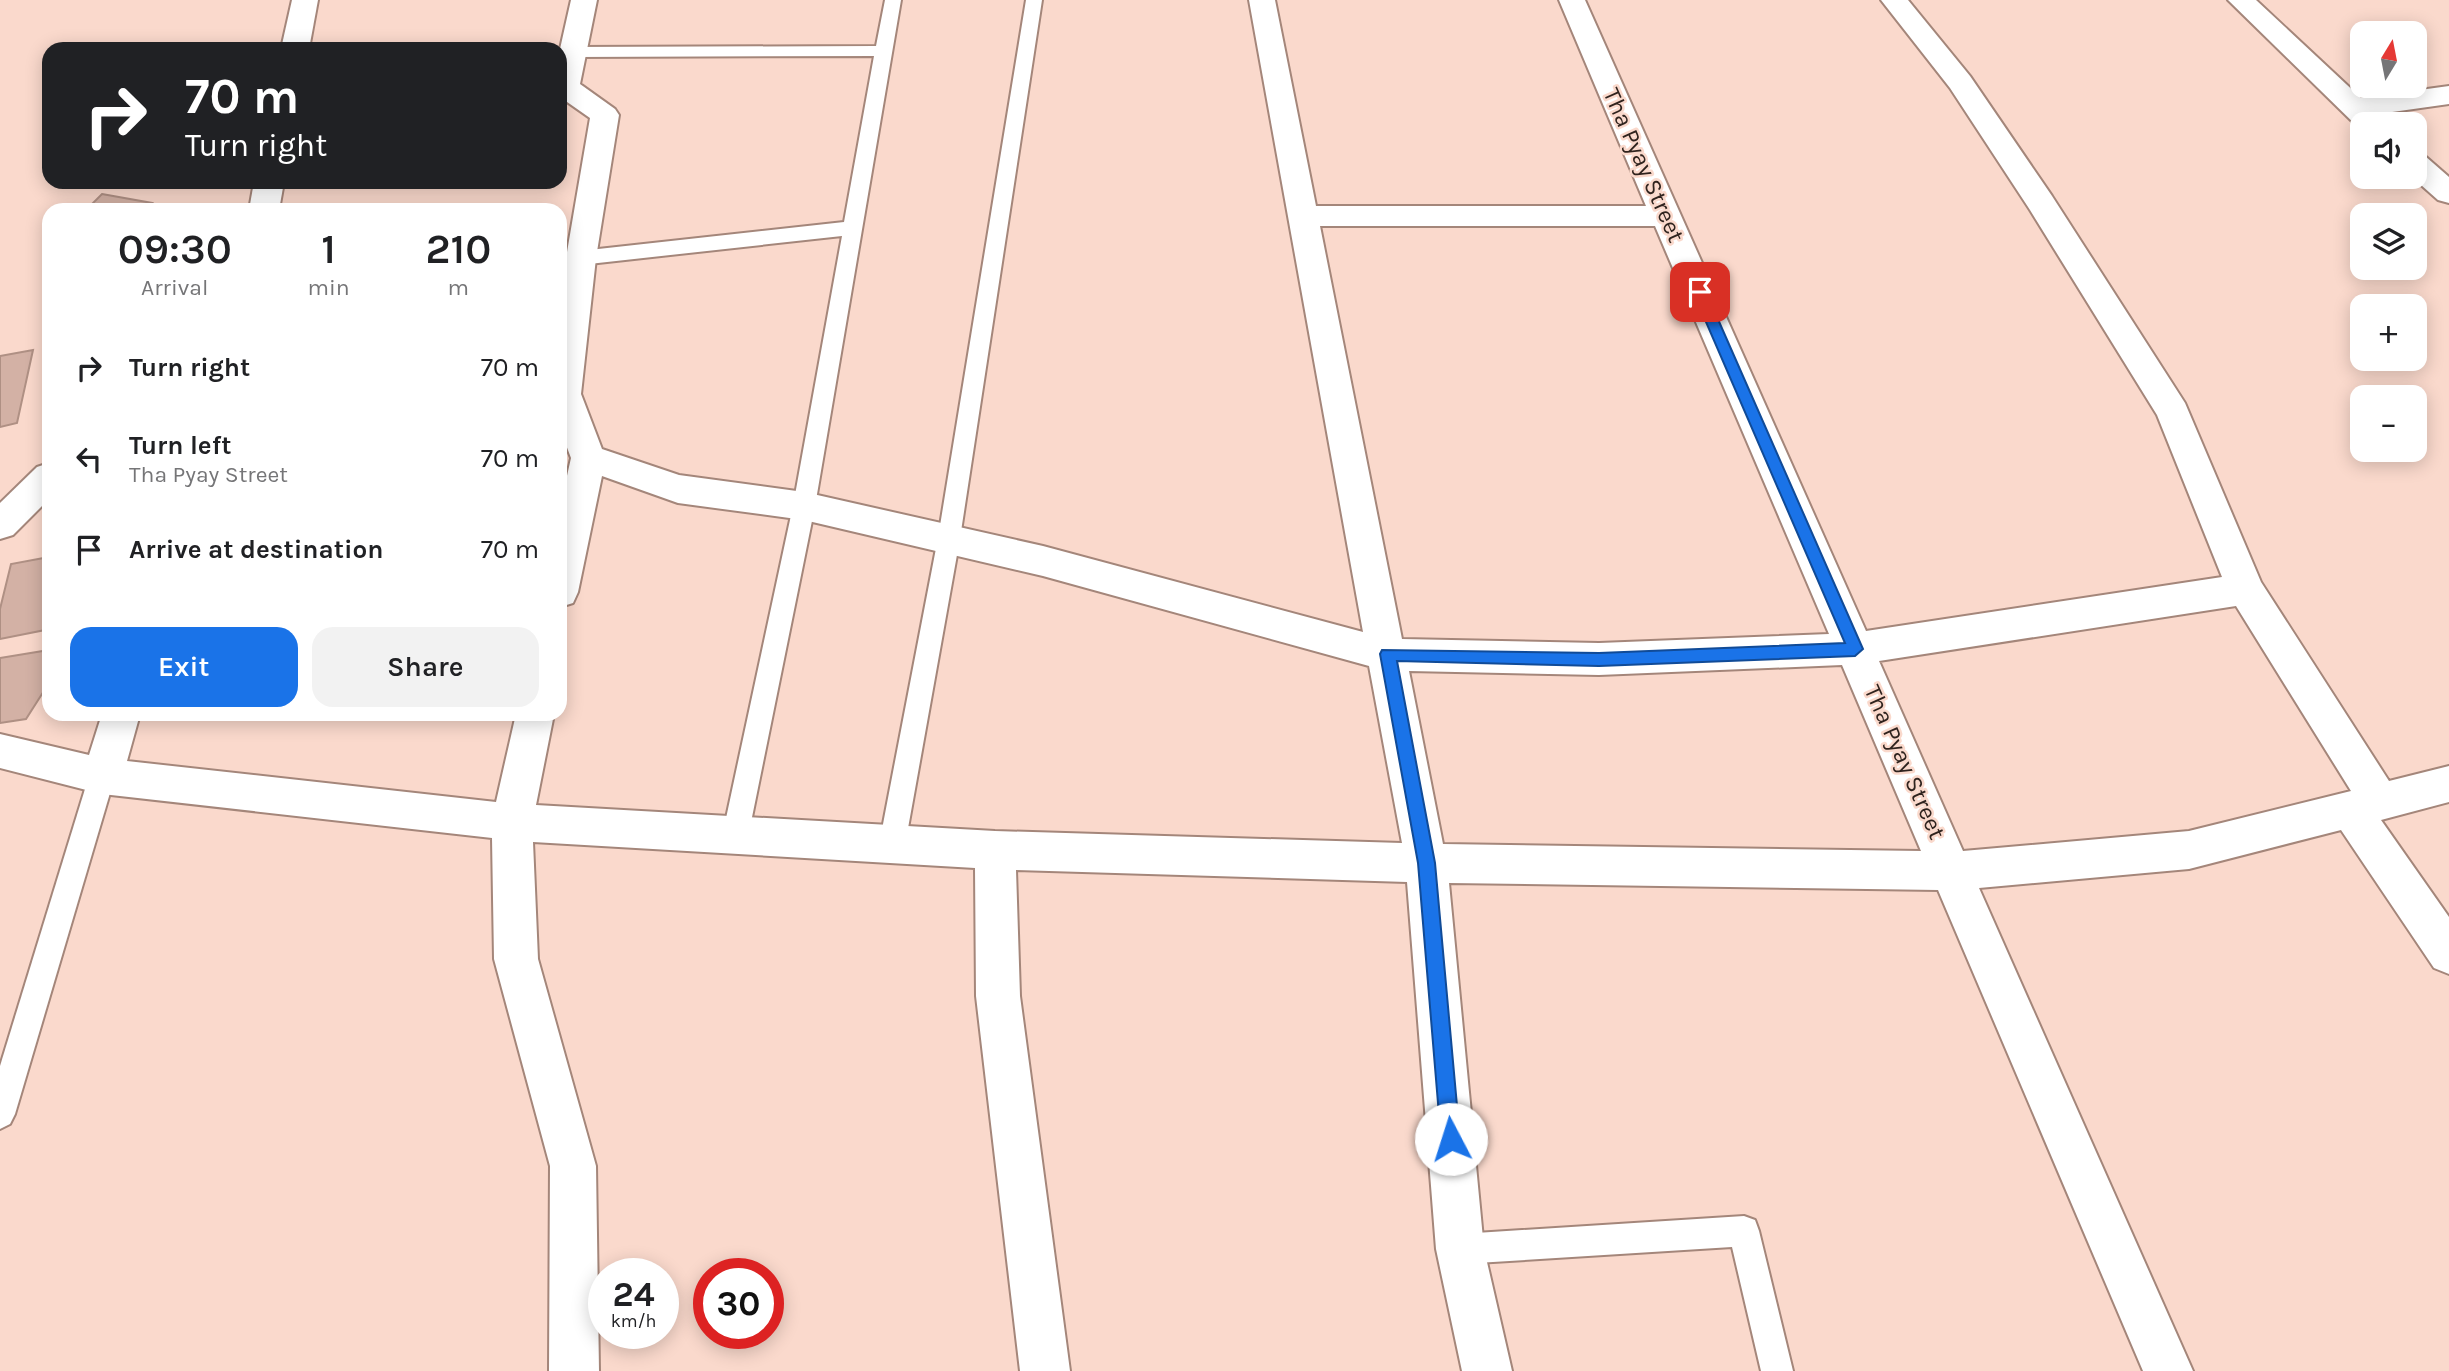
<!DOCTYPE html>
<meta charset="utf-8">
<style>
body{margin:0;font-family:Karla,sans-serif;background:#f2f2f2;color:#202124;height:100vh;display:flex;flex-direction:column;font-size:26px;white-space:nowrap}
*{box-sizing:border-box;margin:0}
p{font-size:23px;color:#757577}
.icon{flex:none;width:38px;height:38px;fill:none;stroke:currentColor;stroke-width:2;stroke-linecap:round;stroke-linejoin:round}
.map{position:relative;flex:1;overflow:hidden}
.side{position:absolute;left:42px;top:203px;width:525px;height:518px;display:flex;flex-direction:column;background:#fff;border-radius:21px;box-shadow:0 4px 18px #0003}
.side>*{flex:none}
.banner{position:absolute;left:42px;top:42px;width:525px;height:147px;border-radius:21px;box-shadow:0 4px 18px #0003;background:#202124;color:#fff;overflow:hidden}
.needle{width:46px;rotate:10deg}
.tools{position:absolute;left:2350px;top:21px;display:grid;gap:14px}
.tools a{display:grid;place-items:center;width:77px;height:77px;border-radius:14px;background:#fff;box-shadow:0 4px 18px #0003;font-size:35px}
.speed{position:absolute;left:588px;top:1258px;display:flex;gap:14px;font-size:35px;font-weight:700;text-align:center}
.speed>*{display:grid;place-content:center;width:91px;height:91px;border-radius:50%;background:#fff;box-shadow:0 4px 18px #0003;line-height:1}
.speed small{font-size:18px;font-weight:400}
.speed .limit{border:10px solid #d22;background:#fff;color:#111}
.pin{position:absolute;display:grid;place-items:center;width:60px;height:60px;color:#fff;margin:-30px;border-radius:14px;box-shadow:0 4px 10px #0006}
.me{position:absolute;width:77px;margin:-38px;rotate:355deg;stroke-linejoin:round;filter:drop-shadow(0 0 5px #0008)}
.turn{display:flex;align-items:center;gap:24px;height:147px;padding:0 28px;font-size:32px}
.turn .icon{width:91px;height:91px;stroke-width:2.5}
.turn b{display:block;font-size:49px;line-height:60px}
.eta{display:flex;justify-content:space-evenly;align-items:center;height:119px;text-align:center}
.eta b{font-size:42px;font-weight:600;line-height:49px}
.action{display:flex;gap:14px;margin-top:auto;padding:14px 28px}
.action a{flex:1;height:80px;border-radius:21px;background:#1a73e8;color:#fff;font-size:28px;font-weight:600;line-height:80px;text-align:center}
.action a+a{background:#f2f2f2;color:#202124}
ul{padding:0;list-style:none}
li{display:flex;align-items:center;gap:21px;height:91px;padding:0 28px}
li div{flex:1}
li b{display:block;font-size:26px}
li em{font-style:normal}
.map>svg:first-child{display:block}
</style>
<div class="map">
<svg width="2449" height="1371" viewBox="0 0 2449 1371">
<rect width="100%" height="100%" fill="#fad9cc"/>
<g fill="#d3b1a5" stroke="#af9084" stroke-width="2">
<polygon points="102,194 152,203 145,210 86,210"/>
<polygon points="33,350 17,423 0,427 0,356"/>
<polygon points="49,557 49,625 45,630 0,639 0,609 11,564"/>
<polygon points="49,650 49,683 26,719 0,723 0,658"/>
</g>
<g fill="none" stroke-linecap="round" stroke-linejoin="round">
<defs>
<g id="lane">
<polygon points="885,0 901,0 815,506 748,837 744,845 735,849 726,845 722,837 793,506 842,236 580,265 573,263 570,258 573,253 580,251 844,222 874,56 573,57 564,52 573,47 876,46"/>
<polygon points="1026,0 1042,0 960,538 905,845 901,854 892,857 883,854 879,845 938,538"/>
<polygon points="102,765 111,768 115,776 15,1114 10,1124 0,1129 0,1066 89,776 93,768"/>
<polygon points="1744,1216 1755,1220 1759,1231 1793,1371 1761,1371 1732,1247 1460,1264 1449,1260 1445,1249 1449,1238 1460,1234"/>
</g>
<g id="street">
<polygon points="292,0 318,0 309,49 281,49"/>
<path d="M571,0H597L580,84L615,109L619,115L596,258L581,394L602,449L679,475L804,492L1043,546L1363,632L1249,0H1275L1316,206H1646L1559,0H1585L1866,631L2222,577L2157,415L2030,210L1950,88L1881,0H1908L1970,76L2052,196L2185,403L2261,582L2389,781L2449,766V802L2381,820L2449,917V974L2434,968L2341,830L2189,869L1979,888L2193,1371H2143L1938,890L1449,883L1484,1249L1512,1371H1462L1436,1249L1407,882L1016,870L1020,996L1070,1371H1020L976,996L975,868L533,842L538,959L596,1166L599,1371H549L550,1166L494,959L492,838L102,794L0,768V734L89,755L102,714H140L127,761L496,802L516,714H554L536,805L995,831L1402,843L1369,666L1043,576L804,520L678,503L602,476L578,592L573,603L560,607V507L571,458L560,429V293L590,118L560,97V49ZM1320,226H1655L1829,634L1599,643L1402,639ZM2236,606L2351,791L2189,831L1963,851L1879,661ZM1842,665L1921,851L1443,844L1409,671L1599,675Z"/>
<polygon points="2228,0 2256,0 2361,98 2449,86 2449,104 2378,114 2386,124 2362,124 2362,131"/>
<polygon points="2415,153 2425,156 2449,177 2449,203 2438,200 2412,177 2415,177"/>
<polygon points="254,182 284,182 279,210 249,210"/>
<polygon points="49,463 49,499 13,535 0,539 0,503 37,467"/>
</g>
</defs>
<use href="#lane" stroke="#a4867a" stroke-width="4"/>
<use href="#street" stroke="#a4867a" stroke-width="4"/>
<use href="#lane" fill="#fff" fill-rule="evenodd"/>
<use href="#street" fill="#fff" fill-rule="evenodd"/>
</g>
<polygon fill="#1a73e8" stroke="#114b97" stroke-width="2" points="1700,288 1706,292 1863,649 1855,656 1599,666 1397,661 1435,863 1460,1139 1458,1145 1451,1148 1444,1145 1441,1139 1418,863 1380,654 1382,650 1599,653 1845,643 1693,292"/>
<g text-anchor="middle" stroke-width="5" stroke-linejoin="round" paint-order="stroke">
<g font-size="24" fill="#2f231e" stroke="#fad9cc">
<text transform="translate(1644 165) rotate(66)" y="8">Tha Pyay Street</text>
<text transform="translate(1905 762) rotate(66)" y="8">Tha Pyay Street</text>
</g>
</g>
</svg>
<div class="tools">
<a><svg class="needle" viewBox="-14 -14 28 28"><path d="M0-13l5 13h-10z" fill="#e53935"/><path d="M0 13l5-13h-10z" fill="#757577"/></svg></a>
<a><svg class="icon" aria-label="sound" viewBox="0 0 24 24"><path d="M4 9h4l5-4v14l-5-4H4zM17 9q2 3 0 6"/></svg></a>
<a><svg class="icon" aria-label="layers" viewBox="0 0 24 24"><path d="M12 4l9 5-9 5-9-5zM3 14l9 5 9-5"/></svg></a>
<a>+</a>
<a>−</a>
</div>
<div class="speed"><div>24<small>km/h</small></div><div class="limit">30</div></div>
<div class="pin" style="left:1700px;top:292px;background:#d93025"><svg class="icon" aria-label="arrive" viewBox="0 0 24 24"><path d="M6 21V4h12l-3 4 3 4H6"/></svg></div>
<svg class="me" style="left:1451px;top:1139px" viewBox="-20 -20 40 40"><circle r="19" fill="#fff"/><path d="M0-13L10 11 0 6-10 11z" fill="#1a73e8"/></svg>
<div class="banner">
<div class="turn"><svg class="icon" aria-label="right" viewBox="0 0 24 24"><path d="M7 20v-9h11M14 6l5 5-5 5"/></svg><div><b>70 m</b>Turn right</div></div>
</div>
<section class="side">
<div class="eta">
<div><b>09:30</b><p>Arrival</p></div>
<div><b>1</b><p>min</p></div>
<div><b>210</b><p>m</p></div>
</div>
<ul>
<li><svg class="icon" aria-label="right" viewBox="0 0 24 24"><path d="M7 20v-9h11M14 6l5 5-5 5"/></svg><div><b>Turn right</b></div><em>70 m</em></li>
<li><svg class="icon" aria-label="left" viewBox="0 0 24 24"><path d="M17 20v-9H6M10 6l-5 5 5 5"/></svg><div><b>Turn left</b><p>Tha Pyay Street</p></div><em>70 m</em></li>
<li><svg class="icon" aria-label="arrive" viewBox="0 0 24 24"><path d="M6 21V4h12l-3 4 3 4H6"/></svg><div><b>Arrive at destination</b></div><em>70 m</em></li>
</ul>
<div class="action"><a>Exit</a><a>Share</a></div>
</section>
</div>
